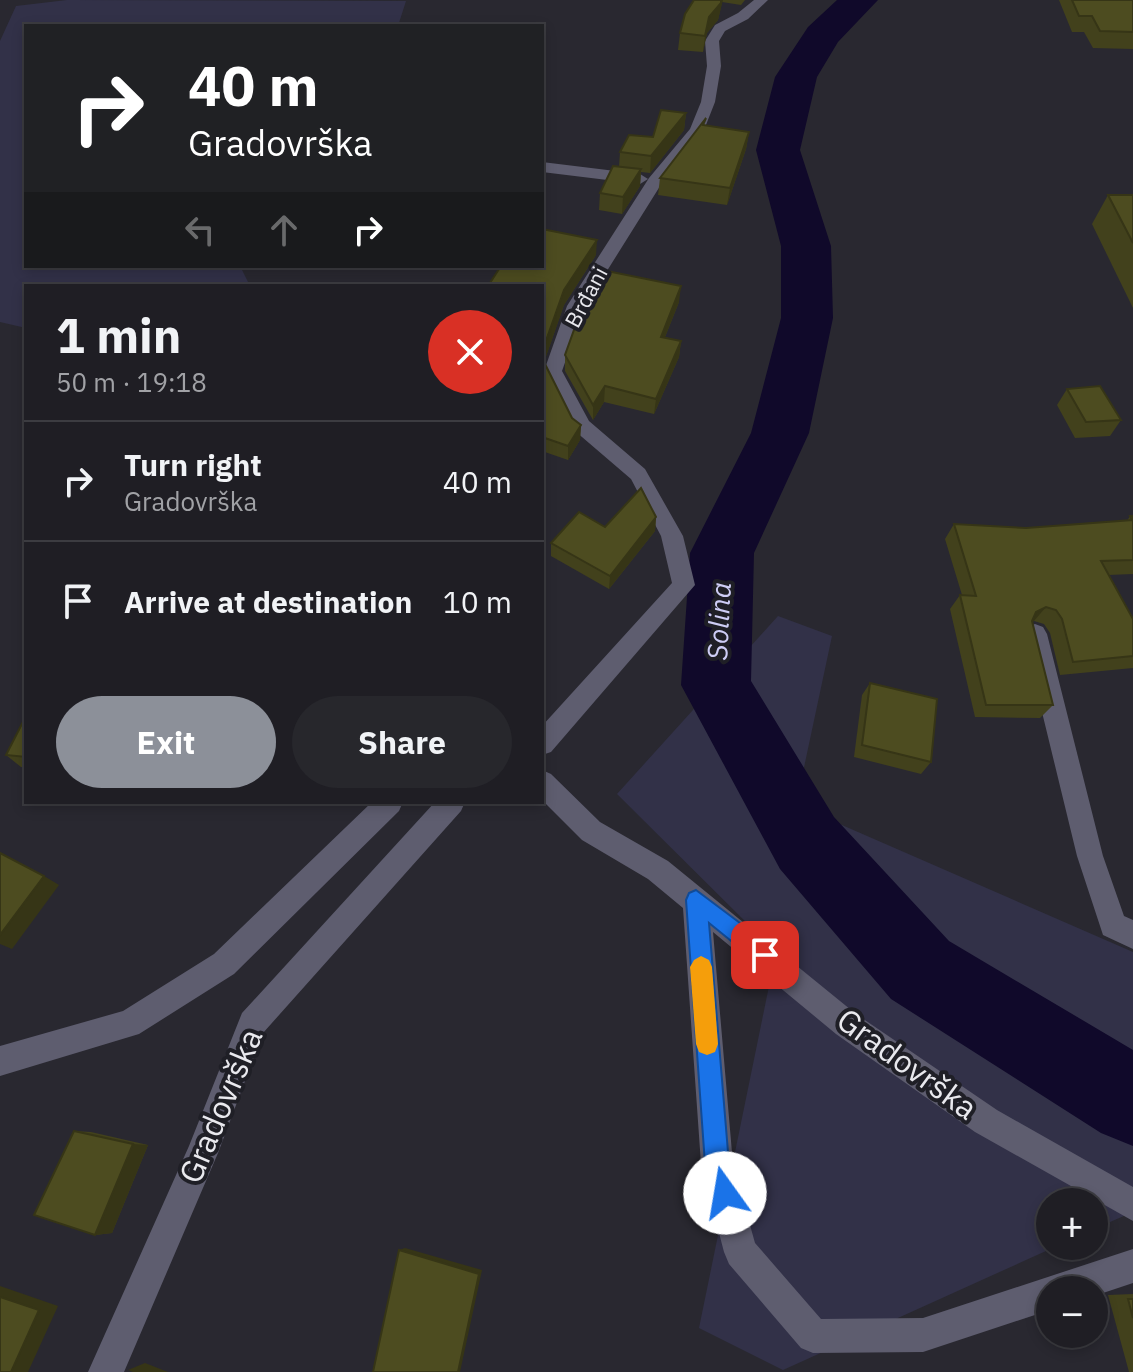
<!DOCTYPE html>
<meta charset="utf-8">
<style>
body{margin:0;font-family:"IBM Plex Sans",sans-serif;background:#27272c;color:#f1f3f6;height:100vh;display:flex;flex-direction:column;font-size:30px;white-space:nowrap}
*{box-sizing:border-box;margin:0}
p{font-size:26px;color:#a1a2a6}
.icon{flex:none;width:44px;height:44px;fill:none;stroke:currentColor;stroke-width:2;stroke-linecap:round;stroke-linejoin:round}
.map{position:relative;flex:1;overflow:hidden}
.panel{position:absolute;left:24px;top:284px;width:520px;height:520px;display:flex;flex-direction:column;background:#1f1e24;border-radius:0px;box-shadow:0 4px 12px #0003,0 0 0 2px #3c3c41}
.panel>*{flex:none}
.top-card{position:absolute;left:24px;top:24px;width:520px;height:244px;border-radius:0px;box-shadow:0 4px 12px #0003,0 0 0 2px #3c3c41;background:#202124;color:#fff;overflow:hidden}
.fabs{position:absolute;left:1036px;top:1188px;display:grid;gap:16px}
.fabs a{display:grid;place-items:center;width:72px;height:72px;border-radius:50%;background:#1f1e24;box-shadow:0 4px 12px #0003,0 0 0 2px #3c3c41;font-size:40px}
.pin{position:absolute;display:grid;place-items:center;width:68px;height:68px;color:#fff;margin:-34px;border-radius:16px;box-shadow:0 4px 12px #0006}
.me{position:absolute;width:88px;margin:-44px;rotate:347deg;stroke-linejoin:round;filter:drop-shadow(0 0 6px #0008)}
.turn{display:flex;align-items:center;gap:28px;height:168px;padding:0 32px;font-size:36px}
.turn .icon{width:104px;height:104px;stroke-width:2.5}
.turn b{display:block;font-size:56px;line-height:68px}
.lanes{display:flex;align-items:center;height:76px;padding:0 32px;background:#0003;justify-content:center;gap:40px;direction:ltr}
.lanes .off{opacity:.35}
.round{display:grid;place-items:center;flex:none;width:84px;height:84px;border-radius:42px;background:#27272c}
.head{display:flex;align-items:center;justify-content:space-between;height:136px;padding:0 32px}
h1{font-size:48px;font-weight:700;line-height:60px}
.primary-button{display:flex;gap:16px;margin-top:auto;padding:16px 32px}
.primary-button a{flex:1;height:92px;border-radius:48px;background:#8c9099;color:#fff;font-size:32px;font-weight:700;line-height:92px;text-align:center}
.primary-button a+a{background:#27272c;color:#f1f3f6}
ul{padding:0;list-style:none}
li{display:flex;align-items:center;gap:24px;height:120px;padding:0 32px;border-top:2px solid #3c3c41}
li div{flex:1}
li b{display:block;font-size:30px}
li em{font-style:normal}
.map>svg:first-child{display:block}
</style>
<div class="map">
<svg width="1133" height="1372" viewBox="0 0 1133 1372">
<rect width="100%" height="100%" fill="#292830"/>
<g fill="#323148">
<polygon points="67,0 406,1 398,26 26,26 26,266 240,266 250,286 26,286 26,328 0,322 0,41 16,6"/>
<polygon points="778,616 832,636 796,805 1133,952 1133,1212 1094,1229 1094,1202 1050,1202 1050,1246 1057,1246 783,1370 699,1328 776,952 617,794"/>
</g>
<g fill="none" stroke-linecap="round" stroke-linejoin="round">
<polygon fill="#10092a" fill-rule="evenodd" points="837,0 878,0 838,42 817,77 800,150 831,246 833,318 809,433 754,553 751,681 834,817 949,941 1133,1050 1133,1146 1101,1133 891,999 780,869 681,685 690,553 751,433 781,318 781,246 756,150 775,77 808,27"/>
<g fill="#5e5d6f" fill-rule="evenodd">
<polygon points="754,0 768,0 748,19 725,31 719,41 721,66 715,102 704,130 662,183 585,306 562,371 589,421 645,469 683,536 695,585 551,752 542,755 542,726 672,583 661,536 631,479 575,431 544,371 567,306 649,178 690,129 701,102 707,66 705,41 715,25 738,13"/>
<polygon points="542,162 640,174 648,179 640,184 542,172"/>
<polygon points="1035,624 1043,627 1047,634 1103,856 1124,916 1133,920 1133,949 1103,935 1077,856 1023,634 1027,627"/>
<polygon points="542,770 551,774 600,822 668,861 856,1014 997,1110 1133,1187 1133,1221 975,1132 836,1034 713,932 733,1164 755,1243 821,1319 923,1318 1133,1249 1133,1283 1094,1296 1094,1290 1050,1290 1050,1310 923,1352 813,1353 801,1348 729,1264 724,1252 701,1164 683,908 648,879 582,840 542,800"/>
<polygon points="372,802 403,802 399,811 234,974 139,1034 0,1076 0,1046 123,1011 214,954"/>
<polygon points="435,802 465,802 461,811 263,1033 218,1153 124,1372 88,1372 189,1146 242,1013"/>
</g>
</g>
<g fill="#42411c">
<polygon points="694,0 745,0 741,5 722,2 718,20 707,33 703,52 678,50 680,33"/>
<polygon points="1059,0 1133,0 1133,49 1093,48 1084,32 1072,32"/>
<polygon points="686,113 684,130 650,173 641,172 640,186 622,214 599,210 600,193 619,167 620,152 653,137"/>
<polygon points="705,125 749,132 746,149 727,205 658,195 660,178"/>
<polygon points="1108,195 1133,195 1133,308 1092,224"/>
<polygon points="596,255 564,305 544,362 572,418 581,425 580,440 568,460 542,451 542,286"/>
<polygon points="679,302 665,337 681,341 679,357 654,414 604,402 593,420 565,371 565,355"/>
<polygon points="1067,389 1121,420 1110,436 1075,438 1057,405"/>
<polygon points="1130,516 1133,516 1133,574 1108,575 1133,619 1133,668 1060,675 1050,633 1044,624 1034,621 1032,622 1053,705 1040,718 975,717 950,609 960,595 962,595 945,539 954,524 1026,528 1127,521"/>
<polygon points="656,517 655,531 609,589 551,556 551,543 605,527"/>
<polygon points="870,683 931,762 921,774 854,757 862,695"/>
<polygon points="26,716 26,767 21,767 6,755"/>
<polygon points="74,1131 91,1132 148,1145 112,1233 95,1235"/>
<polygon points="1133,1294 1133,1372 1129,1372 1108,1295"/>
</g>
<g fill="#363516">
<polygon points="721,0 723,0 718,20 707,33 703,52 705,36 709,17"/>
<polygon points="686,113 684,130 650,173 651,156"/>
<polygon points="749,132 746,149 727,205 730,188"/>
<polygon points="641,169 640,186 622,214 623,197"/>
<polygon points="597,240 596,255 564,305 542,368 542,352 564,290"/>
<polygon points="681,286 679,302 659,352 661,337"/>
<polygon points="681,341 679,357 654,414 656,399"/>
<polygon points="605,386 604,402 593,420 593,405"/>
<polygon points="581,425 580,440 568,460 568,446"/>
<polygon points="656,517 655,531 609,589 610,576"/>
<polygon points="1046,607 1034,621 1024,626 1036,612"/>
<polygon points="44,876 59,885 12,949 0,944 0,935"/>
<polygon points="133,1144 148,1145 112,1233 95,1235"/>
<polygon points="405,1248 482,1270 460,1372 458,1372 399,1250"/>
<polygon points="0,1286 58,1306 28,1372 11,1372 0,1297"/>
<polygon points="145,1363 168,1372 133,1372 128,1370"/>
</g>
<g fill="#4d4c20" stroke="#363516" stroke-width="2">
<polygon points="694,0 721,0 721,3 709,17 705,36 680,33 685,14"/>
<polygon points="1072,0 1133,0 1133,32 1100,31 1092,16 1079,16"/>
<polygon points="661,110 686,113 651,156 620,152 629,135 653,137"/>
<polygon points="706,118 703,125 749,132 730,188 660,178"/>
<polygon points="613,166 641,169 623,197 600,193"/>
<polygon points="1108,195 1133,195 1133,243"/>
<polygon points="542,229 597,240 564,290 542,352 542,286 488,286 501,266 542,266"/>
<polygon points="602,270 681,286 661,337 681,341 656,399 605,386 593,405 565,355 588,291"/>
<polygon points="542,358 572,418 581,425 568,446 542,437"/>
<polygon points="1100,386 1121,420 1086,422 1067,389"/>
<polygon points="641,488 656,517 610,576 551,543 579,512 605,527"/>
<polygon points="1130,516 1133,516 1133,560 1101,561 1133,619 1133,656 1073,662 1062,619 1056,610 1046,607 1036,612 1032,621 1053,705 986,705 960,595 976,596 954,524 1026,528 1132,520"/>
<polygon points="870,683 937,699 931,762 862,745"/>
<polygon points="26,716 26,757 6,755"/>
<polygon points="0,853 44,876 0,935"/>
<polygon points="74,1131 133,1144 95,1235 34,1215"/>
<polygon points="399,1250 479,1274 458,1372 373,1372"/>
<polygon points="0,1297 39,1310 11,1372 0,1372"/>
<polygon points="1128,1299 1133,1299 1133,1318"/>
</g>
<polygon fill="#1a73e8" stroke="#114b97" stroke-width="2" points="696,890 772,947 776,955 772,962 765,966 757,962 709,923 729,1164 737,1193 733,1202 725,1205 716,1202 705,1164 686,900 689,893"/>
<polygon fill="#f59e0b" points="701,956 709,960 712,967 718,1044 715,1052 707,1055 699,1052 696,1044 690,967 694,960"/>
<g text-anchor="middle" stroke-width="8" stroke-linejoin="round" paint-order="stroke">
<g font-size="22" fill="#e9e9ee" stroke="#1f1f26">
<text transform="translate(586 297) rotate(-62)" y="8">Brđani</text>
</g>
<g font-size="28" font-style="italic" fill="#cecdf5" stroke="#1f1f26">
<text transform="translate(719 621) rotate(-87)" y="10">Solina</text>
</g>
<g font-size="32" fill="#e9e9ee" stroke="#1f1f26">
<text transform="translate(907 1064) rotate(36)" y="11">Gradovrška</text>
<text transform="translate(221 1106) rotate(-67)" y="11">Gradovrška</text>
</g>
</g>
</svg>
<div class="fabs">
<a>+</a>
<a>−</a>
</div>
<div class="pin" style="left:765px;top:955px;background:#d93025"><svg class="icon" aria-label="arrive" viewBox="0 0 24 24"><path d="M6 21V4h12l-3 4 3 4H6"/></svg></div>
<svg class="me" style="left:725px;top:1193px" viewBox="-20 -20 40 40"><circle r="19" fill="#fff"/><path d="M0-13L10 11 0 6-10 11z" fill="#1a73e8"/></svg>
<div class="top-card">
<div class="turn"><svg class="icon" aria-label="right" viewBox="0 0 24 24"><path d="M7 20v-9h11M14 6l5 5-5 5"/></svg><div><b>40 m</b>Gradovrška</div></div>
<div class="lanes"><svg class="icon off" aria-label="left" viewBox="0 0 24 24"><path d="M17 20v-9H6M10 6l-5 5 5 5"/></svg><svg class="icon off" aria-label="ahead" viewBox="0 0 24 24"><path d="M12 20V5M6 11l6-6 6 6"/></svg><svg class="icon" aria-label="right" viewBox="0 0 24 24"><path d="M7 20v-9h11M14 6l5 5-5 5"/></svg></div>
</div>
<section class="panel">
<div class="head"><div><h1>1 min</h1><p>50 m · 19:18</p></div><a class="round" style="background:#d93025;color:#fff"><svg class="icon" aria-label="close" viewBox="0 0 24 24"><path d="M6 6l12 12M18 6L6 18"/></svg></a></div>
<ul>
<li><svg class="icon" aria-label="right" viewBox="0 0 24 24"><path d="M7 20v-9h11M14 6l5 5-5 5"/></svg><div><b>Turn right</b><p>Gradovrška</p></div><em>40 m</em></li>
<li><svg class="icon" aria-label="arrive" viewBox="0 0 24 24"><path d="M6 21V4h12l-3 4 3 4H6"/></svg><div><b>Arrive at destination</b></div><em>10 m</em></li>
</ul>
<div class="primary-button"><a>Exit</a><a>Share</a></div>
</section>
</div>
